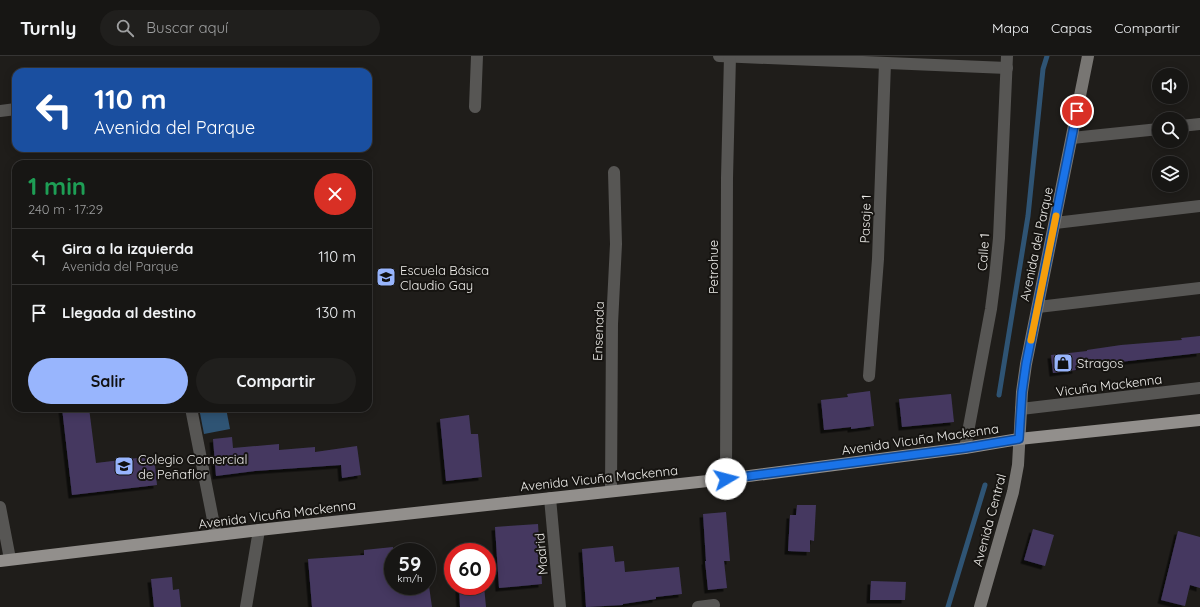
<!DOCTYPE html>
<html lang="es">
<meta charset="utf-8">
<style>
body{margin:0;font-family:Quicksand,sans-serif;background:#201f1d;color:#f1f3f6;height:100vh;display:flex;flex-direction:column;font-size:15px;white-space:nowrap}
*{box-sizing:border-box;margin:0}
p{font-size:13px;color:#9e9fa0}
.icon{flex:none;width:22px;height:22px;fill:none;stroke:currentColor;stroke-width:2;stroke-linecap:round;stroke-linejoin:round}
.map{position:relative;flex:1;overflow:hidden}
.sheet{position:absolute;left:12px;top:104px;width:360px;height:252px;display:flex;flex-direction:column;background:#171614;border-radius:12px;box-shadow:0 2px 10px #0003,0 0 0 1px #363534}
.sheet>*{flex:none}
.guide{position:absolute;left:12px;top:12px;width:360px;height:84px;border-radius:12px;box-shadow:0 2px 10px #0003,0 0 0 1px #363534;background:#1a4fa0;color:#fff;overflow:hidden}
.controls{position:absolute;left:1152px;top:12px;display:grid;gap:8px}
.controls a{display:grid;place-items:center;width:36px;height:36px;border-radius:50%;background:#171614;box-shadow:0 2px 10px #0003,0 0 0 1px #363534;font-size:20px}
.speed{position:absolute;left:384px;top:487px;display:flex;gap:8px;font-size:20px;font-weight:700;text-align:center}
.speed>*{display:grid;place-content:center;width:52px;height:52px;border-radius:50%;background:#171614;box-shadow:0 2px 10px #0003,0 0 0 1px #363534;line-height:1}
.speed small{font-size:10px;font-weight:400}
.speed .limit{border:6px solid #d22;background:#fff;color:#111}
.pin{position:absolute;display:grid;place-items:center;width:34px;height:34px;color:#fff;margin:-17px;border:2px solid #fff;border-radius:50%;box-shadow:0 1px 4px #0007}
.me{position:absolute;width:44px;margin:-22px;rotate:82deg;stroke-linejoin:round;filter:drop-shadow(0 0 3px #0008)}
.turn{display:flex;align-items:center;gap:14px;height:84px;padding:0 16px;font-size:18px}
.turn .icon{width:52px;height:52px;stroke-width:2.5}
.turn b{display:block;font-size:28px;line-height:34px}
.round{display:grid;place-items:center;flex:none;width:42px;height:42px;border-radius:21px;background:#201f1d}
.head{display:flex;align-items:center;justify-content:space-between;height:68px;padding:0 16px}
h1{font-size:24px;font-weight:700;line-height:30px;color:#1e9e55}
.cta{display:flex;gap:8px;margin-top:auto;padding:8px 16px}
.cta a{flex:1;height:46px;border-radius:24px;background:#98b5fd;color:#111;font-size:16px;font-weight:700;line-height:46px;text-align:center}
.cta a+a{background:#201f1d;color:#f1f3f6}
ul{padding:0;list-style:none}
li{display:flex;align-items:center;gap:12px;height:56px;padding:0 16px;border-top:1px solid #363534}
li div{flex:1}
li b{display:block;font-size:15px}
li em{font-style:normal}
header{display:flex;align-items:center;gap:24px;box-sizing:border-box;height:56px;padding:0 20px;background:#171614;border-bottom:1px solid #363534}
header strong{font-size:19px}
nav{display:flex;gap:22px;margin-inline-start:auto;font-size:14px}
.search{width:280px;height:36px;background:#201f1d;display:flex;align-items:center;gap:10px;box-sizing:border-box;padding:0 14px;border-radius:22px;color:#9e9fa0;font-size:15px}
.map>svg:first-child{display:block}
</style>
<header>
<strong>Turnly</strong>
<div class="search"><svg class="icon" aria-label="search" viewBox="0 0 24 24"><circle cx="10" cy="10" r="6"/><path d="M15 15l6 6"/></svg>Buscar aquí</div>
<nav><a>Mapa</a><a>Capas</a><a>Compartir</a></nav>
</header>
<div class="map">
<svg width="1200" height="551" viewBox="0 0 1200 551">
<defs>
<filter id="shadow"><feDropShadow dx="-3.5" dy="3.5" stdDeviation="0" flood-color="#0009"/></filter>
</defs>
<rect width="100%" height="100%" fill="#1f1d1a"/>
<polygon fill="#2f5474" points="199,352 226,352 230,373 204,378"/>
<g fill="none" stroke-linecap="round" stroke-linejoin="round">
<g stroke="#2f5474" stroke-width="5">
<polyline points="999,339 1028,160 1043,13 1047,0"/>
<polyline points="948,551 985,429"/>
</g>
</g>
<g fill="#443961" filter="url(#shadow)">
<polygon points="1200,280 1200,297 1075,311 1076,314 1053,317 1051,299 1087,295 1087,294 1121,289 1182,284 1181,282"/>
<polygon points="870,335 874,370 851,373 851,371 824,374 821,344 848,341 847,338"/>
<polygon points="951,338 954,366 902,371 899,343"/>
<polygon points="62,352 89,352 96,407 154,400 157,429 72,439"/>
<polygon points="469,359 471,378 478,378 482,421 446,425 440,363"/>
<polygon points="232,381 233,392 279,388 279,394 315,391 315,396 357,390 361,419 342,422 341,409 255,415 216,420 213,383"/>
<polygon points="797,449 816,449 814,485 810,484 810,496 788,495 790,459 796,459"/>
<polygon points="726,456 730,505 724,505 727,532 708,534 705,505 706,505 703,458"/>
<polygon points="538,468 542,528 499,532 495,471"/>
<polygon points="1033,473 1054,479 1045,510 1024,504"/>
<polygon points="1178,475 1200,481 1200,532 1190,529 1185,550 1161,544"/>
<polygon points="613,490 615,506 624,505 625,516 679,511 682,538 656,541 656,543 623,548 623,549 586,551 582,493"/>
<polygon points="393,491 393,530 429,530 432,551 312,551 308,503 364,499 364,494"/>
<polygon points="172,521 173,534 179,533 181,551 154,551 151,523"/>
<polygon points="871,525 906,526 905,544 870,544"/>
<polygon points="459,530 484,530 486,551 460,551"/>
</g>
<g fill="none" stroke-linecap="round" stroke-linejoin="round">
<g stroke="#575654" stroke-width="12">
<polyline points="719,0 1007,12"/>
<polyline points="475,51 477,0"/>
<polyline points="0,55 16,53"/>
<polyline points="1181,70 1200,68"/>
<polyline points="1072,82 1159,73"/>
<polyline points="1055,167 1200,150"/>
<polyline points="1038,251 1200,232"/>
<polyline points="869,320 878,203 885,7"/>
<polyline points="191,352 216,479"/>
<polyline points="1021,353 1200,332"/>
<polyline points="965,392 991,253 995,222 999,182 1007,0"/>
<polyline points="726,423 727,122 730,0"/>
<polyline points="611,435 612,268 616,188 614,116"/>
<polyline points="550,442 560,551"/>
<polyline points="0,451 10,503"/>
<polyline points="246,551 259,474"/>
<polyline points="698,551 714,549"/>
</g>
<polyline stroke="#787673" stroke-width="12" points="980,551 1013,436 1018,409 1022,336 1026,308 1088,0"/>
<polyline stroke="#928f8c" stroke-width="12" points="0,505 259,474 726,423 965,392 1019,383 1200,364"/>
</g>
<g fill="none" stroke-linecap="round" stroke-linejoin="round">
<defs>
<polyline id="route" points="726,423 965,392 1019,383 1022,336 1026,308 1077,55"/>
</defs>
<use href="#route" stroke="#114b97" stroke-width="10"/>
<use href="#route" stroke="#1a73e8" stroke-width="7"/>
<polyline stroke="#f59e0b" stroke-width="7" points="1031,284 1056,160"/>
</g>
<defs>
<symbol id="school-square" viewBox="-11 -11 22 22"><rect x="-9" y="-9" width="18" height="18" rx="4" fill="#98b5fd" stroke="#161411"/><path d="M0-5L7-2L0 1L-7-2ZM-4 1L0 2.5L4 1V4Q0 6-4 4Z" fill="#111"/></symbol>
<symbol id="shop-square" viewBox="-11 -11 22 22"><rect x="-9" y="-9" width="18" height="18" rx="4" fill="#98b5fd" stroke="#161411"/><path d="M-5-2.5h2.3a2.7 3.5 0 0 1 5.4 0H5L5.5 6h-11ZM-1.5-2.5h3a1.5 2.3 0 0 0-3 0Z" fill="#111"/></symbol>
</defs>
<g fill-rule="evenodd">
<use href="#school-square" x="375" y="210" width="22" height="22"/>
<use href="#shop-square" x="1052" y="296" width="22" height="22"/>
<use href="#school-square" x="113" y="399" width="22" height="22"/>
</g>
<g text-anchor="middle" stroke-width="4" stroke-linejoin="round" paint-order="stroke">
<g font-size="13" fill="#edece9" stroke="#161411">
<text transform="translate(865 163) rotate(-88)" y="5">Pasaje 1</text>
<text transform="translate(1036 188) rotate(-78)" y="5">Avenida del Parque</text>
<text transform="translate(983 196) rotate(-86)" y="5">Calle 1</text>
<text transform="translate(713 211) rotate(-90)" y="5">Petrohue</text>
<text transform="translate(598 275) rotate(-88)" y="5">Ensenada</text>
<text transform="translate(1109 329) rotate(-7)" y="5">Vicuña Mackenna</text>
<text transform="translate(920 383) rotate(-8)" y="5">Avenida Vicuña Mackenna</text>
<text transform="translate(599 422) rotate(-6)" y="5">Avenida Vicuña Mackenna</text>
<text transform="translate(277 458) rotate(-7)" y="5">Avenida Vicuña Mackenna</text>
<text transform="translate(989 464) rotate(-75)" y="5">Avenida Central</text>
<text transform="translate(541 498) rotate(-95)" y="5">Madrid</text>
</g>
<g font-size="13" fill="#edece9" stroke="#161411" text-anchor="start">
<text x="400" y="219">Escuela Básica<tspan x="400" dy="15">Claudio Gay</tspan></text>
<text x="1077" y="312">Stragos</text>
<text x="138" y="408">Colegio Comercial<tspan x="138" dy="15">de Peñaflor</tspan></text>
</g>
</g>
</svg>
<div class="controls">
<a><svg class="icon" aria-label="sound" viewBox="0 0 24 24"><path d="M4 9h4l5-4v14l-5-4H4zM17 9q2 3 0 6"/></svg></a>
<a><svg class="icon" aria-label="search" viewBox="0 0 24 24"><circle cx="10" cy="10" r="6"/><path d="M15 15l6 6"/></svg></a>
<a><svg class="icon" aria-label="layers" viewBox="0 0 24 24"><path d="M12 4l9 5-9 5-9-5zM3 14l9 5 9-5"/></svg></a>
</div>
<div class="speed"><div>59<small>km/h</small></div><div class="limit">60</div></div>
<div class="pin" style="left:1077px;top:55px;background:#d93025"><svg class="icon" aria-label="arrive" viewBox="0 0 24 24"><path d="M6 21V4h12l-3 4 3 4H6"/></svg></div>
<svg class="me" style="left:726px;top:423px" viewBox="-20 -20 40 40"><circle r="19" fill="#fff"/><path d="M0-13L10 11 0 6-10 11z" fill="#1a73e8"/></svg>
<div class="guide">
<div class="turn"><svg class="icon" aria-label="left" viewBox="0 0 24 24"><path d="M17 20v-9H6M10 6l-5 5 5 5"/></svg><div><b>110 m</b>Avenida del Parque</div></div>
</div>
<section class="sheet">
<div class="head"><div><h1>1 min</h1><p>240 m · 17:29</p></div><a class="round" style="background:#d93025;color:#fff"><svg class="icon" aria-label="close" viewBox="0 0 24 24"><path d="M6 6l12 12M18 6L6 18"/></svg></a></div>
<ul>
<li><svg class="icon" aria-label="left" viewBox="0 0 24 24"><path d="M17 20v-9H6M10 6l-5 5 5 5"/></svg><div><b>Gira a la izquierda</b><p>Avenida del Parque</p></div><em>110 m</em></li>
<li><svg class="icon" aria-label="arrive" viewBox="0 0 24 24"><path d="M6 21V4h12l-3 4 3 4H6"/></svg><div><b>Llegada al destino</b></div><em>130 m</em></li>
</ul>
<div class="cta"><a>Salir</a><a>Compartir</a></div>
</section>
</div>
